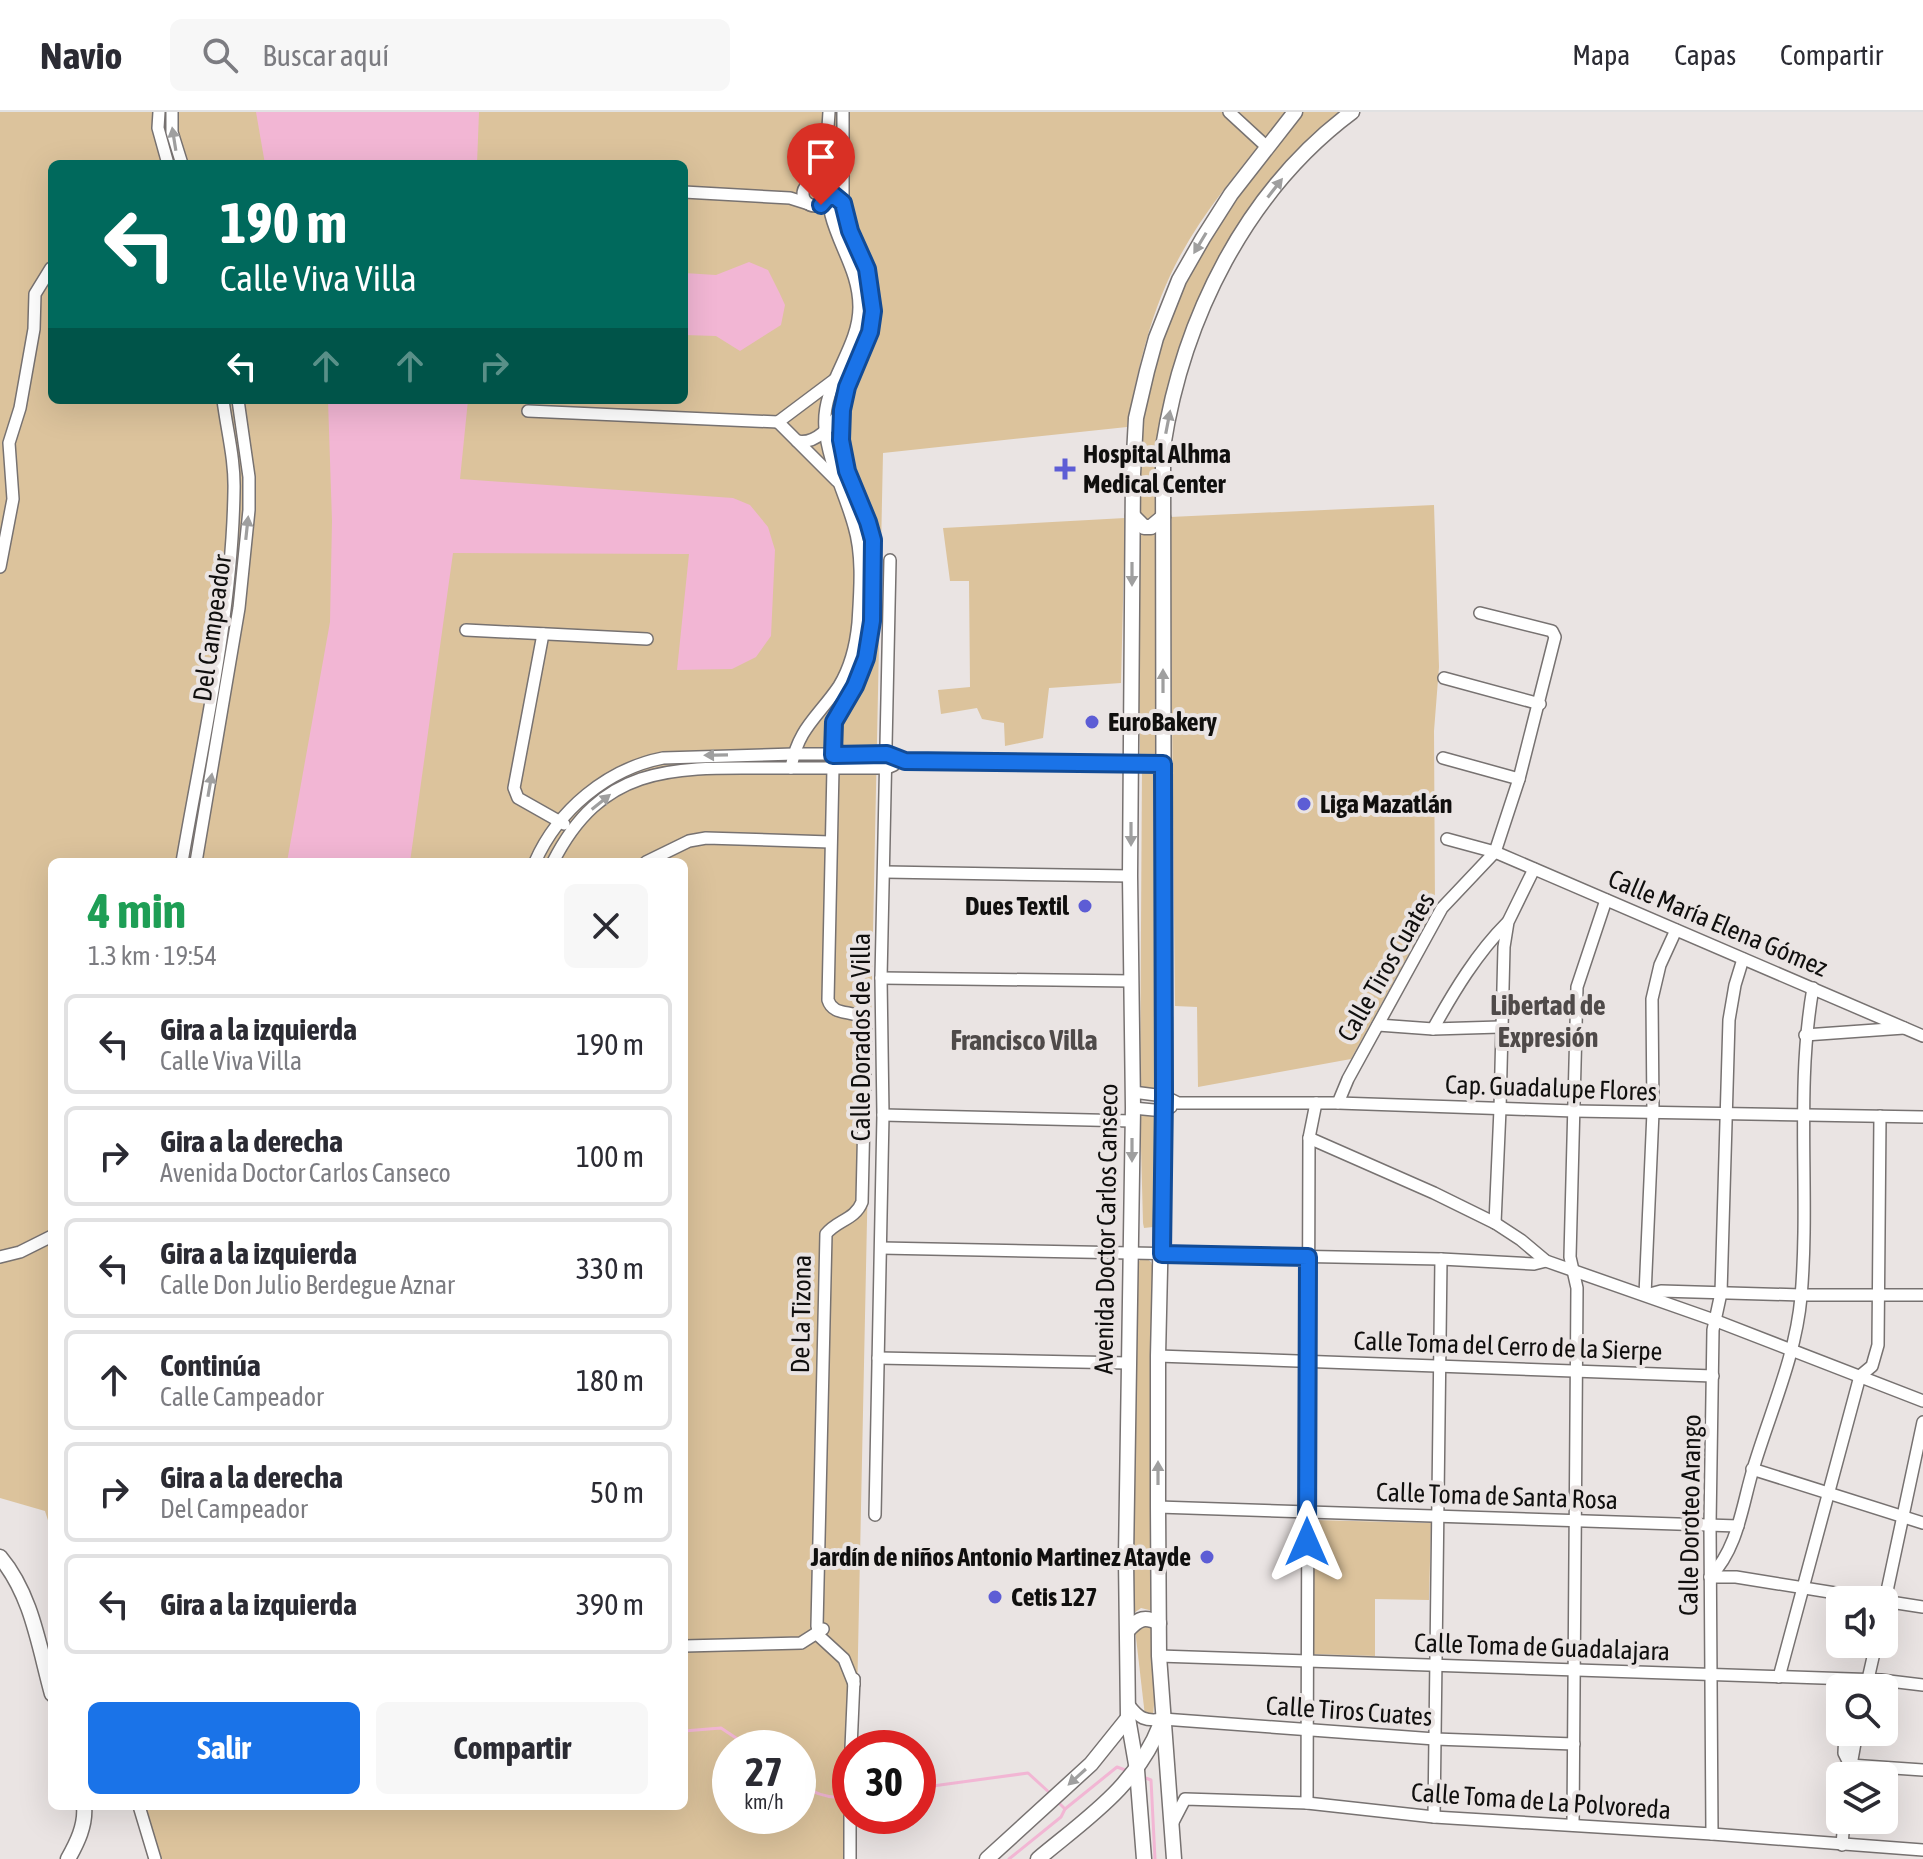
<!DOCTYPE html>
<html lang="es">
<meta charset="utf-8">
<style>
body{margin:0;font-family:"Asap Condensed",sans-serif;background:#f7f7f7;color:#2b2b33;height:100vh;display:flex;flex-direction:column;font-size:30px;white-space:nowrap}
*{box-sizing:border-box;margin:0}
p{font-size:26px;color:#7c7c81}
.icon{flex:none;width:44px;height:44px;fill:none;stroke:currentColor;stroke-width:2;stroke-linecap:round;stroke-linejoin:round}
.map{position:relative;flex:1;overflow:hidden}
.side{position:absolute;left:48px;top:746px;width:640px;height:952px;display:flex;flex-direction:column;background:#fff;border-radius:12px;box-shadow:0 8px 32px #0002}
.side>*{flex:none}
.guide{position:absolute;left:48px;top:48px;width:640px;height:244px;border-radius:12px;box-shadow:0 8px 32px #0002;background:#00695c;color:#fff;overflow:hidden}
.tools{position:absolute;left:1826px;top:1474px;display:grid;gap:16px}
.tools a{display:grid;place-items:center;width:72px;height:72px;border-radius:12px;background:#fff;box-shadow:0 8px 32px #0002;font-size:40px}
.speed{position:absolute;left:712px;top:1618px;display:flex;gap:16px;font-size:40px;font-weight:700;text-align:center}
.speed>*{display:grid;place-content:center;width:104px;height:104px;border-radius:50%;background:#fff;box-shadow:0 8px 32px #0002;line-height:1}
.speed small{font-size:20px;font-weight:400}
.speed .limit{border:12px solid #d22;background:#fff;color:#111}
.pin{position:absolute;display:grid;place-items:center;width:68px;height:68px;color:#fff;margin:-82px -34px;border-radius:50% 50% 50% 0;rotate:-45deg;box-shadow:0 0 8px #0007}
.pin .icon{rotate:45deg}
.me{position:absolute;width:88px;margin:-44px;rotate:0deg;stroke-linejoin:round;filter:drop-shadow(0 0 6px #0008)}
.turn{display:flex;align-items:center;gap:28px;height:168px;padding:0 40px;font-size:36px}
.turn .icon{width:104px;height:104px;stroke-width:2.5}
.turn b{display:block;font-size:56px;line-height:68px}
.lanes{display:flex;align-items:center;height:76px;padding:0 40px;background:#0003;justify-content:center;gap:40px;direction:ltr}
.lanes .off{opacity:.35}
.round{display:grid;place-items:center;flex:none;width:84px;height:84px;border-radius:12px;background:#f7f7f7}
.head{display:flex;align-items:center;justify-content:space-between;height:136px;padding:0 40px}
h1{font-size:48px;font-weight:700;line-height:60px;color:#1e9e55}
.button{display:flex;gap:16px;margin-top:auto;padding:16px 40px}
.button a{flex:1;height:92px;border-radius:12px;background:#1a73e8;color:#fff;font-size:32px;font-weight:700;line-height:92px;text-align:center}
.button a+a{background:#f7f7f7;color:#2b2b33}
ul{padding:0;list-style:none}
li{display:flex;align-items:center;gap:24px;height:100px;margin:0 16px 12px;padding:0 24px;border:4px solid #e1e1e2;border-radius:12px}
li div{flex:1}
li b{display:block;font-size:30px}
li em{font-style:normal}
header{display:flex;align-items:center;gap:48px;box-sizing:border-box;height:112px;padding:0 40px;background:#fff;border-bottom:2px solid #e1e1e2}
header strong{font-size:38px}
nav{display:flex;gap:44px;margin-inline-start:auto;font-size:28px}
.search{width:560px;height:72px;background:#f7f7f7;display:flex;align-items:center;gap:20px;box-sizing:border-box;padding:0 28px;border-radius:12px;color:#7c7c81;font-size:30px}
.map>svg:first-child{display:block}
</style>
<header>
<strong>Navio</strong>
<div class="search"><svg class="icon" aria-label="search" viewBox="0 0 24 24"><circle cx="10" cy="10" r="6"/><path d="M15 15l6 6"/></svg>Buscar aquí</div>
<nav><a>Mapa</a><a>Capas</a><a>Compartir</a></nav>
</header>
<div class="map">
<svg width="1923" height="1747" viewBox="0 0 1923 1747">
<rect width="100%" height="100%" fill="#eae4e3"/>
<g fill="#dcc39c" fill-rule="evenodd">
<path d="M0,0H1286C1249,47 1208,92 1180,144C1151,197 1138,256 1127,315L883,341L856,1636H850L853,1747H148L133,1694H684V750H52V1421L45,1399L0,1386ZM52,52H684V288H52ZM730,1636H798V1704H730Z"/>
<path d="M1303,0H1340C1248,81 1210,151 1172,266L1161,643L1140,642L1136,414L1137,345L1146,284L1166,219L1190,161L1234,86Z"/>
<polygon points="1434,393 1439,555 1434,619 1435,794 1351,947 1198,975 1197,895 1175,894 1170,405"/>
<polygon points="1125,406 1121,571 1049,576 1043,626 1005,634 1004,611 982,607 977,596 941,602 938,578 970,575 969,469 950,469 943,416"/>
<polygon points="1142,655 1152,655 1156,660 1158,681 1161,981 1140,975"/>
<polygon points="1140,998 1160,1001 1162,1114 1144,1116 1143,1111"/>
<polygon points="1146,1146 1151,1150 1153,1156 1153,1499 1141,1496 1134,1501 1132,1407 1137,1153 1140,1148"/>
<polygon points="1313,1408 1431,1411 1429,1488 1375,1487 1375,1544 1311,1542"/>
<polygon points="1141,1510 1151,1514 1156,1571 1153,1604 1145,1604 1135,1517"/>
</g>
<g fill="#f2b6d4">
<polygon points="256,0 479,0 477,52 265,52"/>
<polygon points="749,150 768,158 780,182 785,193 781,213 740,239 716,224 684,223 684,161 716,163"/>
<polygon points="328,288 468,288 460,367 733,386 750,393 768,415 775,438 771,524 756,545 732,557 677,558 689,442 453,441 410,750 287,750 330,510 332,409"/>
</g>
<g fill="none" stroke-linecap="round" stroke-linejoin="round">
<g stroke="#f2b6d4" stroke-width="3">
<polyline points="684,1619 721,1616 751,1636"/>
<polyline points="1143,1665 1151,1668 1155,1747"/>
<path d="M798,1671C814,1682 830,1688 850,1685"/>
<polyline points="918,1676 1028,1661 1052,1683"/>
<polyline points="1065,1697 1117,1655 1128,1659"/>
<polyline points="1009,1747 1061,1705 1065,1697 1057,1689"/>
</g>
<defs>
<g id="street">
<polyline points="159,0 158,16 168,52"/>
<polyline points="172,0 172,20 182,52"/>
<path d="M843,0V91L850,119L867,157L873,199L870,220L847,275L842,298L841,328L847,359L868,410L874,441L872,509L866,546L855,574L834,610L828,888C833,904 851,898 863,906L866,915L862,1090C855,1108 837,1108 826,1122L817,1514L819,1524L844,1547L854,1572"/>
<polyline points="1229,0 1267,35"/>
<circle cx="815" cy="82" r="12"/>
<polyline points="684,80 790,86 809,92"/>
<polyline points="528,299 778,310"/>
<polyline points="778,310 837,369"/>
<polyline points="778,310 834,268"/>
<path d="M797,329C817,333 831,313 842,298"/>
<polyline points="0,455 13,387 9,331 20,296 34,217 35,182 51,156"/>
<polyline points="466,518 647,527"/>
<polyline points="543,522 514,676 518,686 564,712"/>
<polyline points="1444,566 1540,592"/>
<polyline points="1443,646 1519,667"/>
<path d="M791,656C798,616 818,605 839,574C850,556 856,532 858,511C860,479 863,444 854,414C845,381 828,350 825,316C821,272 859,238 859,195C859,160 839,135 831,103C823,69 827,34 829,0"/>
<polyline points="1447,727 1495,740 1923,924"/>
<path d="M182,750C203,628 232,503 234,379C235,348 227,319 223,288"/>
<polyline points="196,750 239,496 249,398 249,365 238,288"/>
<path d="M535,750C558,698 607,657 663,646L794,642H887L905,649L1163,652"/>
<path d="M553,750C601,655 669,655 763,656C804,656 845,656 887,656L894,653"/>
<polyline points="646,750 689,729 706,726 830,730"/>
<polyline points="885,760 1130,764"/>
<polyline points="881,866 1132,869"/>
<polyline points="1378,913 1433,917 1500,915"/>
<path d="M1433,917C1454,879 1477,841 1507,811"/>
<polyline points="1805,923 1904,916"/>
<polyline points="1133,980 1164,984 1178,991 1338,991 1574,999 1923,1005"/>
<polyline points="1338,991 1348,967 1442,796 1495,740 1519,667 1555,525 1552,519 1480,501"/>
<polyline points="1133,996 1164,999 1171,995"/>
<polyline points="883,1003 1132,1009"/>
<polyline points="1309,1026 1434,1081 1495,1111 1521,1128 1546,1149 1714,1208 1923,1289"/>
<polyline points="1495,1111 1500,997 1504,835 1508,810 1534,757"/>
<polyline points="881,1136 1441,1147 1534,1152 1546,1149"/>
<polyline points="0,1145 20,1140 52,1124"/>
<polyline points="1645,1183 1653,1000 1652,887 1660,853 1676,818"/>
<polyline points="1646,1183 1661,1179 1801,1183 1923,1183"/>
<polyline points="1158,1244 1713,1264"/>
<polyline points="878,1246 1128,1251"/>
<polyline points="1752,1357 1923,1411"/>
<polyline points="1158,1395 1738,1414"/>
<polyline points="875,1403 883,1003 881,866 890,448"/>
<path d="M1710,1465C1739,1435 1742,1392 1754,1354C1771,1298 1796,1243 1801,1185C1810,1082 1795,978 1813,876"/>
<polyline points="1710,1465 1736,1465 1879,1488"/>
<polyline points="1884,1489 1923,1495"/>
<polyline points="1884,1493 1923,1310"/>
<polyline points="684,1534 801,1531 823,1517"/>
<polyline points="1159,1544 1881,1568 1923,1573"/>
<polyline points="1779,1565 1860,1264 1872,1254 1878,1233 1880,1004"/>
<polyline points="1866,1576 1876,1532"/>
<path d="M1129,1593C1139,1606 1145,1610 1163,1607L1435,1627L1574,1632"/>
<polyline points="1845,1620 1844,1641 1850,1653"/>
<polyline points="851,1636 854,1567"/>
<polyline points="1850,1653 1923,1658"/>
<polyline points="1849,1664 1857,1620"/>
<polyline points="1307,1691 1309,1026 1316,991"/>
<polyline points="139,1694 155,1747"/>
<polyline points="1434,1705 1441,1147"/>
<polyline points="1172,1712 1185,1687 1307,1691 1434,1705 1712,1722 1923,1738"/>
<polyline points="1573,1713 1577,1176 1570,1145 1577,875 1606,788"/>
<polyline points="1712,1722 1710,1413 1713,1218 1721,1181 1729,908 1735,873 1743,847"/>
<polyline points="1842,1733 1844,1708"/>
<polyline points="850,1747 850,1704"/>
</g>
<g id="secondary">
<polyline points="1133,404 1144,415 1151,415 1163,405"/>
<path d="M0,1445C32,1483 39,1535 52,1582"/>
<path d="M1128,1518C1139,1506 1145,1504 1159,1511"/>
<path d="M68,1747C77,1731 86,1713 84,1694"/>
<polyline points="987,1747 1091,1652 1128,1606"/>
<path d="M1038,1747C1087,1706 1137,1674 1161,1611"/>
<polyline points="1144,1747 1137,1658 1128,1606 1126,1446 1133,996 1130,764 1133,362 1136,306 1147,259 1156,226 1179,168 1203,126 1231,82 1295,0"/>
<path d="M1174,1747L1159,1544L1158,1395V1244L1164,984L1163,335C1183,206 1246,79 1352,0"/>
</g>
</defs>
<use href="#street" stroke="#777271" stroke-width="14"/>
<use href="#secondary" stroke="#777271" stroke-width="17"/>
<use href="#street" stroke="#fff" stroke-width="11"/>
<use href="#secondary" stroke="#fff" stroke-width="14"/>
</g>
<defs><path id="oneway-solid" d="M-6-.8H1V-3.2L6.5 0L1 3.2V.8H-6Z" transform="scale(2)"/></defs>
<g fill="#9f9f9f">
<use href="#oneway-solid" transform="translate(174 27) rotate(-99)"/>
<use href="#oneway-solid" transform="translate(1275 76) rotate(-52)"/>
<use href="#oneway-solid" transform="translate(1200 131) rotate(121)"/>
<use href="#oneway-solid" transform="translate(1168 310) rotate(-79)"/>
<use href="#oneway-solid" transform="translate(247 416) rotate(-84)"/>
<use href="#oneway-solid" transform="translate(1132 462) rotate(90)"/>
<use href="#oneway-solid" transform="translate(1163 569) rotate(-90)"/>
<use href="#oneway-solid" transform="translate(716 643) rotate(179)"/>
<use href="#oneway-solid" transform="translate(210 673) rotate(-80)"/>
<use href="#oneway-solid" transform="translate(601 690) rotate(-39)"/>
<use href="#oneway-solid" transform="translate(1131 722) rotate(90)"/>
<use href="#oneway-solid" transform="translate(1132 1038) rotate(90)"/>
<use href="#oneway-solid" transform="translate(1158 1361) rotate(-90)"/>
<use href="#oneway-solid" transform="translate(1077 1665) rotate(138)"/>
</g>
<g fill="none" stroke-linecap="round" stroke-linejoin="round">
<defs>
<polyline id="route" points="821,93 827,86 826,77 843,91 850,119 867,157 873,199 870,220 847,275 842,298 841,328 847,359 868,410 873,428 872,509 866,546 855,574 834,610 833,643 887,642 905,649 1163,652 1164,984 1162,1142 1308,1145 1307,1430"/>
</defs>
<use href="#route" stroke="#114b97" stroke-width="20"/>
<use href="#route" stroke="#1a73e8" stroke-width="14"/>
</g>
<g fill="#5d5dd5" stroke="#eae4e3" stroke-width="3">
<path d="M1061 345h8v8h8v8h-8v8h-8v-8h-8v-8h8z"/>
<circle cx="1092" cy="610" r="8"/>
<circle cx="1304" cy="692" r="8"/>
<circle cx="1085" cy="794" r="8"/>
<circle cx="1207" cy="1445" r="8"/>
<circle cx="995" cy="1485" r="8"/>
</g>
<g text-anchor="middle" stroke-width="8" stroke-linejoin="round" paint-order="stroke">
<g font-size="26" font-weight="bold" fill="#100f0e" stroke="#eae4e3" text-anchor="start">
<text x="1083" y="351">Hospital Alhma<tspan x="1083" dy="30">Medical Center</tspan></text>
<text x="1108" y="619">EuroBakery</text>
<text x="1320" y="701">Liga Mazatlán</text>
<text x="1069" y="803" text-anchor="end">Dues Textil</text>
<text x="1191" y="1454" text-anchor="end">Jardín de niños Antonio Martinez Atayde</text>
<text x="1011" y="1494">Cetis 127</text>
</g>
<g font-size="26" fill="#100f0e" stroke="#eae4e3">
<text transform="translate(212 516) rotate(-82)" y="9">Del Campeador</text>
<text transform="translate(1718 811) rotate(23)" y="9">Calle María Elena Gómez</text>
<text transform="translate(1386 855) rotate(-60)" y="9">Calle Tiros Cuates</text>
<text transform="translate(861 925) rotate(-90)" y="9">Calle Dorados de Villa</text>
<text transform="translate(1551 976) rotate(2)" y="9">Cap. Guadalupe Flores</text>
<text transform="translate(1106 1117) rotate(-89)" y="9">Avenida Doctor Carlos Canseco</text>
<text transform="translate(801 1202) rotate(-89)" y="9">De La Tizona</text>
<text transform="translate(1508 1234) rotate(2)" y="9">Calle Toma del Cerro de la Sierpe</text>
<text transform="translate(1497 1384) rotate(2)" y="9">Calle Toma de Santa Rosa</text>
<text transform="translate(1690 1403) rotate(-89)" y="9">Calle Doroteo Arango</text>
<text transform="translate(1542 1535) rotate(2)" y="9">Calle Toma de Guadalajara</text>
<text transform="translate(1349 1599) rotate(4)" y="9">Calle Tiros Cuates</text>
<text transform="translate(1541 1689) rotate(4)" y="9">Calle Toma de La Polvoreda</text>
</g>
<g font-size="28" font-weight="bold" fill="#4f4a49" stroke="#eae4e3">
<text x="1548" y="903">Libertad de<tspan x="1548" dy="32">Expresión</tspan></text>
<text x="1024" y="938">Francisco Villa</text>
</g>
</g>
</svg>
<div class="tools">
<a><svg class="icon" aria-label="sound" viewBox="0 0 24 24"><path d="M4 9h4l5-4v14l-5-4H4zM17 9q2 3 0 6"/></svg></a>
<a><svg class="icon" aria-label="search" viewBox="0 0 24 24"><circle cx="10" cy="10" r="6"/><path d="M15 15l6 6"/></svg></a>
<a><svg class="icon" aria-label="layers" viewBox="0 0 24 24"><path d="M12 4l9 5-9 5-9-5zM3 14l9 5 9-5"/></svg></a>
</div>
<div class="speed"><div>27<small>km/h</small></div><div class="limit">30</div></div>
<div class="pin" style="left:821px;top:93px;background:#d93025"><svg class="icon" aria-label="arrive" viewBox="0 0 24 24"><path d="M6 21V4h12l-3 4 3 4H6"/></svg></div>
<svg class="me" style="left:1307px;top:1430px" viewBox="-20 -20 40 40"><path d="M0-17L14 15 0 8-14 15z" fill="#1a73e8" stroke="#fff" stroke-width="4"/></svg>
<div class="guide">
<div class="turn"><svg class="icon" aria-label="left" viewBox="0 0 24 24"><path d="M17 20v-9H6M10 6l-5 5 5 5"/></svg><div><b>190 m</b>Calle Viva Villa</div></div>
<div class="lanes"><svg class="icon" aria-label="left" viewBox="0 0 24 24"><path d="M17 20v-9H6M10 6l-5 5 5 5"/></svg><svg class="icon off" aria-label="ahead" viewBox="0 0 24 24"><path d="M12 20V5M6 11l6-6 6 6"/></svg><svg class="icon off" aria-label="ahead" viewBox="0 0 24 24"><path d="M12 20V5M6 11l6-6 6 6"/></svg><svg class="icon off" aria-label="right" viewBox="0 0 24 24"><path d="M7 20v-9h11M14 6l5 5-5 5"/></svg></div>
</div>
<section class="side">
<div class="head"><div><h1>4 min</h1><p>1.3 km · 19:54</p></div><a class="round"><svg class="icon" aria-label="close" viewBox="0 0 24 24"><path d="M6 6l12 12M18 6L6 18"/></svg></a></div>
<ul>
<li><svg class="icon" aria-label="left" viewBox="0 0 24 24"><path d="M17 20v-9H6M10 6l-5 5 5 5"/></svg><div><b>Gira a la izquierda</b><p>Calle Viva Villa</p></div><em>190 m</em></li>
<li><svg class="icon" aria-label="right" viewBox="0 0 24 24"><path d="M7 20v-9h11M14 6l5 5-5 5"/></svg><div><b>Gira a la derecha</b><p>Avenida Doctor Carlos Canseco</p></div><em>100 m</em></li>
<li><svg class="icon" aria-label="left" viewBox="0 0 24 24"><path d="M17 20v-9H6M10 6l-5 5 5 5"/></svg><div><b>Gira a la izquierda</b><p>Calle Don Julio Berdegue Aznar</p></div><em>330 m</em></li>
<li><svg class="icon" aria-label="ahead" viewBox="0 0 24 24"><path d="M12 20V5M6 11l6-6 6 6"/></svg><div><b>Continúa</b><p>Calle Campeador</p></div><em>180 m</em></li>
<li><svg class="icon" aria-label="right" viewBox="0 0 24 24"><path d="M7 20v-9h11M14 6l5 5-5 5"/></svg><div><b>Gira a la derecha</b><p>Del Campeador</p></div><em>50 m</em></li>
<li><svg class="icon" aria-label="left" viewBox="0 0 24 24"><path d="M17 20v-9H6M10 6l-5 5 5 5"/></svg><div><b>Gira a la izquierda</b></div><em>390 m</em></li>
</ul>
<div class="button"><a>Salir</a><a>Compartir</a></div>
</section>
</div>
